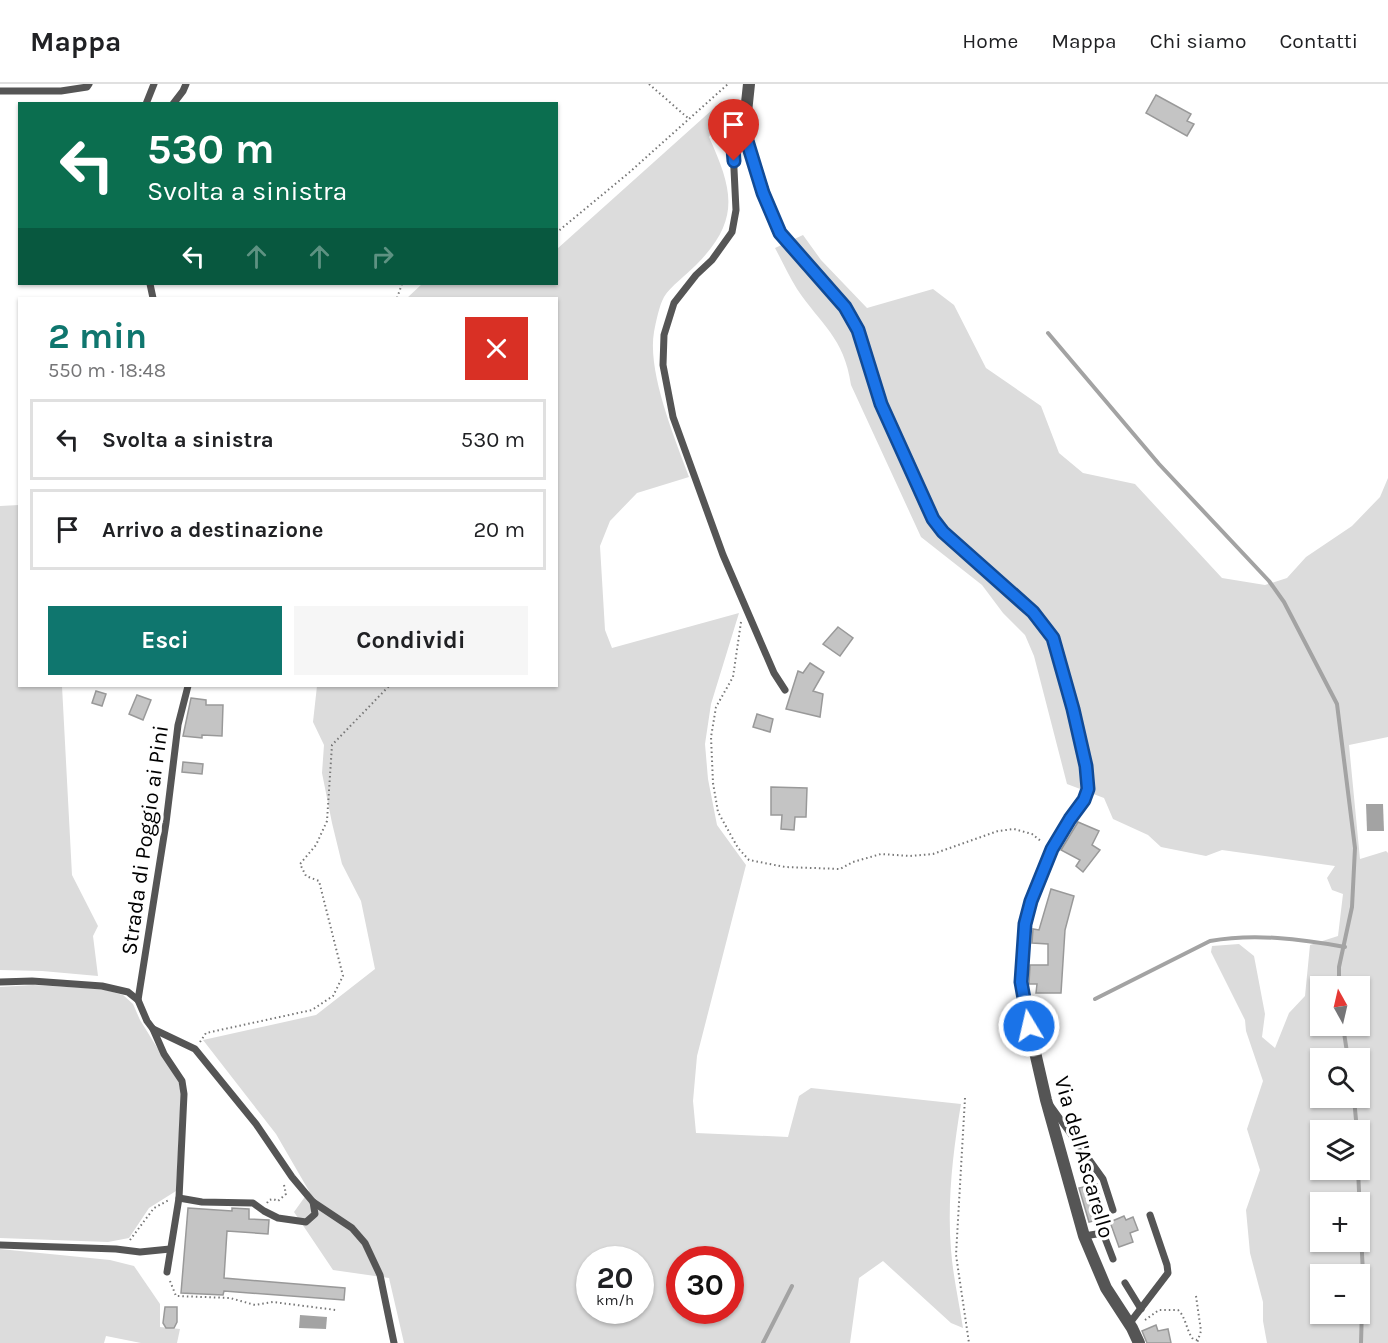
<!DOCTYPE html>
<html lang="it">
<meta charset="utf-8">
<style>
body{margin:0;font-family:Karla,sans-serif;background:#f6f6f6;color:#202124;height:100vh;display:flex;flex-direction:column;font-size:22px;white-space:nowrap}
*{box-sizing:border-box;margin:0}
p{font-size:20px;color:#757577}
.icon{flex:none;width:33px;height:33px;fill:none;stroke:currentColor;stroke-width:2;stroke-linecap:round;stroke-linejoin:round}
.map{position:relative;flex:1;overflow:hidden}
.panel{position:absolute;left:18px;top:213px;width:540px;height:390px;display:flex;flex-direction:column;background:#fff;border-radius:0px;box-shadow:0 2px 4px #0004}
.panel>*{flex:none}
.banner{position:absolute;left:18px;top:18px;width:540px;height:183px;border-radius:0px;box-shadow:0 2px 4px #0004;background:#0b6e4f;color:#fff;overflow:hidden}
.needle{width:39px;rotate:352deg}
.controls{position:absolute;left:1310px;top:892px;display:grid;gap:12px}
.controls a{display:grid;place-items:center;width:60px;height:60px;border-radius:0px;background:#fff;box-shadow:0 2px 4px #0004;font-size:30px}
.speed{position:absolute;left:576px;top:1162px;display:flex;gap:12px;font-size:30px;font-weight:700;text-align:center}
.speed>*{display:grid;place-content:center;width:78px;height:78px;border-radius:50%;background:#fff;box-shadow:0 2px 4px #0004;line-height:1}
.speed small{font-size:15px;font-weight:400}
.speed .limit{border:9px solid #d22;background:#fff;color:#111}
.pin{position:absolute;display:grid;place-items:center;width:51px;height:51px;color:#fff;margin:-62px -26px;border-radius:50% 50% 50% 0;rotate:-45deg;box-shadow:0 0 6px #0007}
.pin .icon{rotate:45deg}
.me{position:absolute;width:66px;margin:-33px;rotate:351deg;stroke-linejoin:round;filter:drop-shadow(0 0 4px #0008)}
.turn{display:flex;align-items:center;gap:21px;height:126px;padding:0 30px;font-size:27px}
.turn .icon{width:78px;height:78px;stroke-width:2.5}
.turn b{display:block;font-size:42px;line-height:51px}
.lanes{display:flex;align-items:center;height:57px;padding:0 30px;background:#0003;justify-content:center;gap:30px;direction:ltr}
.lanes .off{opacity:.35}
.round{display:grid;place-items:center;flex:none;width:63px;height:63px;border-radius:0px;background:#f6f6f6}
.summary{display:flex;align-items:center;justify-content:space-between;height:102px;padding:0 30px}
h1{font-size:36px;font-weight:700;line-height:45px;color:#0f766e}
.button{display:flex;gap:12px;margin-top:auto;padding:12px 30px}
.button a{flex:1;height:69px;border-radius:0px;background:#0f766e;color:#fff;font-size:24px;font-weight:700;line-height:69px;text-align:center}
.button a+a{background:#f6f6f6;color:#202124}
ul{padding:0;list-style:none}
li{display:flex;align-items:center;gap:18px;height:81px;margin:0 12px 9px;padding:0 18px;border:3px solid #e0e0e0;border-radius:0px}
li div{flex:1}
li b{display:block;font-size:22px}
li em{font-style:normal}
header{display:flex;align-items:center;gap:36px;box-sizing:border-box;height:84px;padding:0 30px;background:#fff;border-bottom:2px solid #e0e0e0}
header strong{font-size:28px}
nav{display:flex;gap:33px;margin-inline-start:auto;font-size:21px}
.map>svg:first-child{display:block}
</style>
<header>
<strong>Mappa</strong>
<nav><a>Home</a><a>Mappa</a><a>Chi siamo</a><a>Contatti</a></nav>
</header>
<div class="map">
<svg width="1388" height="1259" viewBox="0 0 1388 1259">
<rect width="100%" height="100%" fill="#fff"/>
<g fill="#dcdcdc" fill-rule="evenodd">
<path d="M722,17L721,31L709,53C733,106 741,136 696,181C687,190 670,203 664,213C659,222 656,238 654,248C647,288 675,355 689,393L637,409L610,437L600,462L605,546L612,564L739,529L711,620L705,660L708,695L717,741L746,781L697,972L693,1017L696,1049L788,1053L799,1012L811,1004L961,1020C953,1067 947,1118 951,1166C953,1192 959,1218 963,1244L951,1239L883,1177L859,1194L850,1259H404L389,1194L333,1186L294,1128L309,1107L276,1050L203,956L316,931L375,885L361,817L342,780L332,739L322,689L324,661L313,638L317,602H556V214H407L422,200H556L557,165ZM590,1176H640V1227H590ZM680,1176H730V1227H680Z"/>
<path d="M803,151L821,176L867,224L933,205L954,221L986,284L1041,322L1059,369L1083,389L1135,400L1222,494L1265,501L1287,494L1306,473L1352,442L1380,413L1388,394V653L1349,661L1360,775L1386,767L1388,769V1259H1267L1263,1237V1218L1250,1169L1246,1126L1260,1086L1247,1045L1263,997L1246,947L1245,936L1211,868L1212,862L1239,860L1254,872L1265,930L1262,953L1275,964L1289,929L1305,912L1310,861L1338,852L1343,810L1332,806L1327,794L1335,782L1222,766L1206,772L1161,763L1148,751L1113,735L1104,714L1067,700L1034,572L1025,551L1003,529L982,501L921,453L851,301C844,253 821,241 797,205C789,192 782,177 775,164ZM1320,903H1359V942H1320ZM1320,975H1359V1014H1320ZM1320,1047H1359V1086H1320ZM1320,1119H1359V1158H1320ZM1320,1191H1359V1230H1320Z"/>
<polygon points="19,421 20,602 62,602 72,791 98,842 93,852 98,892 42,887 0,886 0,422"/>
<polygon points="33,901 102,905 123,911 133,920 140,936 179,999 181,1010 176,1107 149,1124 129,1154 108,1158 0,1154 0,903"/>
<polygon points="0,1165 110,1176 134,1182 160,1220 160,1243 180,1245 177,1259 141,1259 106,1252 104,1259 0,1259"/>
</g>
<g fill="#a3a3a3">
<polygon points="1383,720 1384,747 1367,747 1366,720"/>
<polygon points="300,1231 327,1233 326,1245 299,1244"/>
</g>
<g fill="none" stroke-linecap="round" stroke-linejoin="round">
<g stroke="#a3a3a3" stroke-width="4">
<polyline points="1048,249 1159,380 1269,497 1284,518 1337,620 1355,764 1352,823 1339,883 1339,903"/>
<path d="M1095,915L1210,857C1254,849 1301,855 1345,863"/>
<polyline points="1343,942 1348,975"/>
<polyline points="1354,1014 1357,1047"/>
<polyline points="1358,1086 1363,1190 1361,1259"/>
<polyline points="763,1259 792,1202"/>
</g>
</g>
<g fill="#c4c4c4" stroke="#999" stroke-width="1.5">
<polygon points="1156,11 1191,30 1187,37 1194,40 1187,52 1146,29"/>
<polygon points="838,543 853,554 840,572 823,560"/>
<polygon points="810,579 824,588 813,607 823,610 820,633 786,625 798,587 803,589"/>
<polygon points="96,607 106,610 102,622 92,619"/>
<polygon points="137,611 151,616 143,636 129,630"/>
<polygon points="191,614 206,616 206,621 223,621 222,652 202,651 202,654 183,652"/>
<polygon points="757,630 773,635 770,648 753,643"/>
<polygon points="183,678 203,680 202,690 182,688"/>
<polygon points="771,703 807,704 806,733 795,733 794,746 781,745 782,731 771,731"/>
<polygon points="1078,738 1099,747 1092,761 1100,766 1083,788 1076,782 1080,776 1061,766"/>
<polygon points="1051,805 1074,812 1065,846 1061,909 1036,909 1037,900 1029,900 1030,881 1048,881 1048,860 1032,859 1033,845 1039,846"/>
<polygon points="1097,1100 1105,1134 1089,1138 1079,1104"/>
<polygon points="188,1124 232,1127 232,1124 249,1125 249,1135 269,1136 268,1150 227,1147 224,1194 345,1204 344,1216 224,1207 223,1211 181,1209"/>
<polygon points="1124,1132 1126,1136 1133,1133 1138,1146 1130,1149 1133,1158 1119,1163 1110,1138"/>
<polygon points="165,1223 177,1223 177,1238 174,1244 166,1244 163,1239"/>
<polygon points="1156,1241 1158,1247 1168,1245 1171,1259 1147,1259 1142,1247"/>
</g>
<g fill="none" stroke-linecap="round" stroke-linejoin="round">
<g stroke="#777" stroke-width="2" stroke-dasharray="1.5 3" stroke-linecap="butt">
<polyline points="649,0 689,35"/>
<polyline points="556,149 631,87 728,0"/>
<polyline points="397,214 402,200"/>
<polyline points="741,538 733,593 716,623 711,653 713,699 718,728 738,764 749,776 785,783 840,785 853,778 881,770 910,772 933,770 998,747 1014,745 1032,750 1042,758"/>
<polyline points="200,958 206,949 312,926 333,912 343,892 319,797 306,792 300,780 316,761 327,737 332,661 389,602"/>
<polyline points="965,1014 956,1171 969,1259"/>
<polyline points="267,1119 269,1116 273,1115 278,1117 286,1110 284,1101"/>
<polyline points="130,1156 154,1124 169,1116"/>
<polyline points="170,1197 176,1212 230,1214 255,1221 273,1218 336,1226"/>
<polyline points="1196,1212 1201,1247 1197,1259"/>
<path d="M1145,1236L1159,1226H1178C1186,1233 1186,1246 1193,1255L1197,1256"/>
</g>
<g stroke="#555" stroke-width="7">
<polyline points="0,7 61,7 87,3 89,0"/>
<polyline points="146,20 154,0"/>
<polyline points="173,20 183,7 186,0"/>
<polyline points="744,47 733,65 736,126 732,148 712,176 696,191 674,219 664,251 663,281 673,333 723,471 774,589 785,606"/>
<polyline points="150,200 153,214"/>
<polyline points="0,898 32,897 102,902 128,908 138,916 147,937 153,945 195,965 256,1040 292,1093 313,1118 352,1144 365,1159 380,1191 394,1259"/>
<polyline points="138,916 166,739 178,641 188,602"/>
<polyline points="153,945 164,970 182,997 184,1010 179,1114 167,1188"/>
<polyline points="1050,1021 1103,1095 1113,1126"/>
<polyline points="179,1114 202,1118 253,1119 264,1127 278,1134 306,1138 315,1130 313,1118"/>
<polyline points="1084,1152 1103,1149 1113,1175"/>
<polyline points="0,1161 116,1165 140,1168 170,1165"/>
<polyline points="1125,1199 1141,1225"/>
<polyline points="1129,1240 1168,1189 1167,1181 1150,1131"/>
</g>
<polyline stroke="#555" stroke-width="12" points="749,0 744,47 770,127 779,149 845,223 858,246 881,320 933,435 943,448 1033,528 1047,545 1053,554 1073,625 1086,682 1088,704 1084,716 1070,735 1052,765 1031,817 1025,840 1021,899 1029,942 1046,1016 1084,1152 1106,1204 1132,1244 1139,1259"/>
</g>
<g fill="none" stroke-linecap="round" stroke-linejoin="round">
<defs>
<polyline id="route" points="734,77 733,65 744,47 763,109 780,149 845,223 858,246 881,320 933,435 943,448 1033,528 1053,554 1073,625 1086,682 1088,705 1084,716 1070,735 1052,765 1031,817 1025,840 1021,898 1029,942"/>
</defs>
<use href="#route" stroke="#114b97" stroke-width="15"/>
<use href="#route" stroke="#1a73e8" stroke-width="10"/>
</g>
<g text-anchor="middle" stroke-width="6" stroke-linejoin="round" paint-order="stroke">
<g font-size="22" fill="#000" stroke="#fff">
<text transform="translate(144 756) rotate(-82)" y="8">Strada di Poggio ai Pini</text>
<text transform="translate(1085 1073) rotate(74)" y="8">Via dell'Ascarello</text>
</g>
</g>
</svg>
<div class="controls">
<a><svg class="needle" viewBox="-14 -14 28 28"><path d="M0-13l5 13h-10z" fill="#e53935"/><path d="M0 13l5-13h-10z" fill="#757577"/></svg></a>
<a><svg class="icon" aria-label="search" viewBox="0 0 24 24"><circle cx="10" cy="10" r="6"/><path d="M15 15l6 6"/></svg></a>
<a><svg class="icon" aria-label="layers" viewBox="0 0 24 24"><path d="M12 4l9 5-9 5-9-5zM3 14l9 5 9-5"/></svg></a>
<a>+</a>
<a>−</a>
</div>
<div class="speed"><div>20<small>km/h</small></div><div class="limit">30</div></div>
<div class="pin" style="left:734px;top:77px;background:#d93025"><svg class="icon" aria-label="arrive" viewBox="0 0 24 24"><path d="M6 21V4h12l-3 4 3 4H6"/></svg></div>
<svg class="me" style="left:1029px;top:942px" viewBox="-20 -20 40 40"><circle r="17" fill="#1a73e8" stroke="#fff" stroke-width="3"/><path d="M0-11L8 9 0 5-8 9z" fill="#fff"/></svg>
<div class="banner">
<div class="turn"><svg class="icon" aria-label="left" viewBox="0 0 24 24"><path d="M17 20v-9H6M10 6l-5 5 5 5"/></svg><div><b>530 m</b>Svolta a sinistra</div></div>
<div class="lanes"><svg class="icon" aria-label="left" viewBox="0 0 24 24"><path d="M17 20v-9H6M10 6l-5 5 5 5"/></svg><svg class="icon off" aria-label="ahead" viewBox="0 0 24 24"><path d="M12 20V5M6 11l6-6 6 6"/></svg><svg class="icon off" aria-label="ahead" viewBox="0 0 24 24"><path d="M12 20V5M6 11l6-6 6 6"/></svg><svg class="icon off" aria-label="right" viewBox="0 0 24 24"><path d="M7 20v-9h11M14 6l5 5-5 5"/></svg></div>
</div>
<section class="panel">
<div class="summary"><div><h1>2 min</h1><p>550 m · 18:48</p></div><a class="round" style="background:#d93025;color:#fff"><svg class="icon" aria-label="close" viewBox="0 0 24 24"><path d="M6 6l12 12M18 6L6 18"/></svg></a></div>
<ul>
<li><svg class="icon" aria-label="left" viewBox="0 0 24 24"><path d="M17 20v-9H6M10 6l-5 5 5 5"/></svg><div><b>Svolta a sinistra</b></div><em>530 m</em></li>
<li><svg class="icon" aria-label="arrive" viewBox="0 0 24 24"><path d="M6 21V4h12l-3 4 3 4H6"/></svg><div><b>Arrivo a destinazione</b></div><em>20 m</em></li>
</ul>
<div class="button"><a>Esci</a><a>Condividi</a></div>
</section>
</div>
